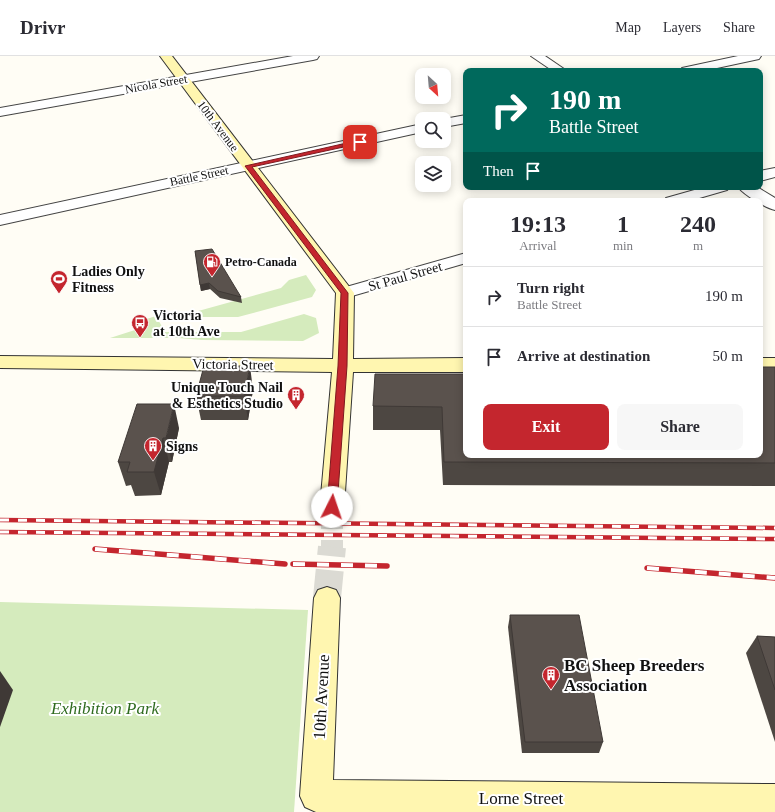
<!DOCTYPE html>
<style>
body{margin:0;font-family:"Times New Roman",serif;background:#f7f7f7;color:#2b2b33;height:100vh;display:flex;flex-direction:column;font-size:15px;white-space:nowrap}
*{box-sizing:border-box;margin:0}
p{font-size:13px;color:#7c7c81}
.icon{flex:none;width:22px;height:22px;fill:none;stroke:currentColor;stroke-width:2;stroke-linecap:round;stroke-linejoin:round}
.map{position:relative;flex:1;overflow:hidden}
.drawer{position:absolute;left:463px;top:142px;width:300px;height:260px;display:flex;flex-direction:column;background:#fff;border-radius:8px;box-shadow:0 2px 10px #0003}
.drawer>*{flex:none}
.top-card{position:absolute;left:463px;top:12px;width:300px;height:122px;border-radius:8px;box-shadow:0 2px 10px #0003;background:#00695c;color:#fff;overflow:hidden}
.needle{width:26px;rotate:154deg}
.controls{position:absolute;left:415px;top:12px;display:grid;gap:8px}
.controls a{display:grid;place-items:center;width:36px;height:36px;border-radius:8px;background:#fff;box-shadow:0 2px 10px #0003;font-size:20px}
.pin{position:absolute;display:grid;place-items:center;width:34px;height:34px;color:#fff;margin:-17px;border-radius:8px;box-shadow:0 2px 6px #0006}
.me{position:absolute;width:44px;margin:-22px;rotate:4deg;stroke-linejoin:round;filter:drop-shadow(0 0 3px #0008)}
.turn{display:flex;align-items:center;gap:14px;height:84px;padding:0 20px;font-size:18px}
.turn .icon{width:52px;height:52px;stroke-width:2.5}
.turn b{display:block;font-size:28px;line-height:34px}
.then{display:flex;align-items:center;height:38px;padding:0 20px;background:#0003;gap:8px;font-size:15px}
.eta{display:flex;justify-content:space-evenly;align-items:center;height:68px;text-align:center}
.eta b{font-size:24px;font-weight:700;line-height:28px}
.action{display:flex;gap:8px;margin-top:auto;padding:8px 20px}
.action a{flex:1;height:46px;border-radius:8px;background:#c4262e;color:#fff;font-size:16px;font-weight:700;line-height:46px;text-align:center}
.action a+a{background:#f7f7f7;color:#2b2b33}
ul{padding:0;list-style:none}
li{display:flex;align-items:center;gap:12px;height:60px;padding:0 20px;border-top:1px solid #e1e1e2}
li div{flex:1}
li b{display:block;font-size:15px}
li em{font-style:normal}
header{display:flex;align-items:center;gap:24px;box-sizing:border-box;height:56px;padding:0 20px;background:#fff;border-bottom:1px solid #e1e1e2}
header strong{font-size:19px}
nav{display:flex;gap:22px;margin-inline-start:auto;font-size:14px}
.map>svg:first-child{display:block}
</style>
<header>
<strong>Drivr</strong>
<nav><a>Map</a><a>Layers</a><a>Share</a></nav>
</header>
<div class="map">
<svg width="775" height="756" viewBox="0 0 775 756">
<rect width="100%" height="100%" fill="#fffdf5"/>
<g fill="#d5ebbd">
<polygon points="306,219 316,234 312,241 238,261 194,261 191,257 281,232 289,224"/>
<polygon points="304,258 316,262 319,277 303,285 202,284 178,282 110,282 135,274 134,267 156,260 165,276 241,276"/>
<polygon points="0,546 308,554 294,756 0,756"/>
</g>
<g fill="none" stroke-linecap="round" stroke-linejoin="round">
<polyline stroke="#dbdad3" stroke-width="22" stroke-dasharray="22 11" stroke-linecap="butt" points="332,451 332,492"/>
<polyline stroke="#dbdad3" stroke-width="28" stroke-dasharray="28 14" stroke-linecap="butt" points="327,542 332,491"/>
<defs>
<g id="street">
<polygon points="293,0 319,0 317,3 313,4 0,60 0,52"/>
<polygon points="531,0 545,0 567,15 553,15"/>
<polygon points="738,0 761,0 759,3 703,15 680,15 682,12"/>
<polygon points="466,59 466,67 444,71 444,63"/>
<polygon points="422,68 422,76 0,169 0,159"/>
<polygon points="775,112 775,121 760,125 760,115"/>
<polygon points="705,131 730,131 727,134 689,145 664,145 666,142"/>
<path d="M738,131H757L775,142V154C766,152 744,139 738,131Z"/>
<polygon points="466,197 466,207 345,242 339,241 336,237 339,233"/>
</g>
<g id="secondary">
<polygon points="160,0 172,0 354,237 353,303 466,302 466,316 353,316 344,451 340,458 332,460 324,458 320,451 332,316 0,312 0,300 333,303 336,237"/>
<rect x="760" y="302" width="15" height="14"/>
<polygon points="327,531 336,534 340,542 333,724 775,728 775,756 316,756 305,751 300,740 314,542 318,534"/>
</g>
</defs>
<use href="#street" stroke="#444" stroke-width="2"/>
<use href="#secondary" stroke="#333" stroke-width="2"/>
<use href="#street" fill="#fff" fill-rule="evenodd"/>
<use href="#secondary" fill="#fff6b0" fill-rule="evenodd"/>
<defs>
<g id="rail-far1">
<polyline points="0,464 775,472"/>
<polyline points="0,476 775,483"/>
</g>
<g id="rail">
<polyline points="95,493 285,508"/>
<polyline points="293,508 387,510"/>
<polyline points="647,512 775,522"/>
</g>
</defs>
<use href="#rail-far1" stroke="#c4262e" stroke-width="4.5"/>
<use href="#rail" stroke="#c4262e" stroke-width="5.5"/>
<use href="#rail-far1" stroke="#fff" stroke-width="3" stroke-dasharray="9" stroke-linecap="butt"/>
<use href="#rail" stroke="#fff" stroke-width="4" stroke-dasharray="12" stroke-linecap="butt"/>
</g>
<g fill="#4d4742">
<polygon points="195,195 241,241 242,247 220,242 210,233 201,235"/>
<polygon points="775,311 775,430 443,429 440,374 373,374 373,350 466,318 466,399"/>
<polygon points="253,334 248,364 201,364 196,340"/>
<polygon points="179,372 172,406 169,406 161,439 135,440 131,429 126,430 118,406"/>
<polygon points="510,559 603,686 599,697 522,697 508,571"/>
<polygon points="757,580 775,581 775,686 746,597"/>
</g>
<g fill="#3f3936">
<polygon points="209,227 210,233 201,235 200,229"/>
<polygon points="250,310 253,334 248,364 244,340"/>
<polygon points="174,348 179,372 172,406 166,382"/>
<polygon points="163,382 169,406 161,439 154,416"/>
<polygon points="0,615 13,634 0,671"/>
</g>
<g fill="#5a524d" stroke="#3f3936">
<polygon points="212,193 241,241 218,235 209,227 200,229 195,195"/>
<polygon points="204,310 250,310 244,340 196,340"/>
<polygon points="760,311 775,311 775,407 444,406 442,351 373,350 375,318 466,318 466,399 760,399"/>
<polygon points="137,348 174,348 166,382 163,382 154,416 127,416 130,406 118,406"/>
<polygon points="510,559 579,559 603,686 525,686"/>
<polygon points="757,580 775,581 775,634"/>
</g>
<polygon fill="#c4262e" stroke="#7f191e" points="360,84 363,86 362,87 252,111 348,237 347,310 337,451 336,454 328,454 327,451 338,310 341,237 245,110"/>
<defs>
<symbol id="fuel-pin" viewBox="-11 -11 22 30"><path d="M0 17L-7.5 6A9.5 9.5 0 1 1 7.5 6Z" fill="#c4262e" stroke="#fff"/><path d="M-5.5-6h7V0h2V4h1.3V-2.5L3-4.5l.8-.8L6-3V5H2.5V1h-1V6h-7ZM-4.2-4.7v3.2H.2V-4.7Z" fill="#fff"/></symbol>
<symbol id="stadium-pin" viewBox="-11 -11 22 30"><path d="M0 17L-7.5 6A9.5 9.5 0 1 1 7.5 6Z" fill="#c4262e" stroke="#fff"/><path d="M0-5a6.5 5 0 1 0 0 10a6.5 5 0 1 0 0-10ZM-3.5-1.8h7v3.6h-7Z" fill="#fff"/></symbol>
<symbol id="bus-pin" viewBox="-11 -11 22 30"><path d="M0 17L-7.5 6A9.5 9.5 0 1 1 7.5 6Z" fill="#c4262e" stroke="#fff"/><path d="M-5-6H5V4H4V6H2V4H-2V6H-4V4H-5ZM-3.5-4V0h7V-4ZM-3.5 1.2v1.5H-2V1.2ZM2 1.2v1.5H3.5V1.2Z" fill="#fff"/></symbol>
<symbol id="building-pin" viewBox="-11 -11 22 30"><path d="M0 17L-7.5 6A9.5 9.5 0 1 1 7.5 6Z" fill="#c4262e" stroke="#fff"/><path d="M-4-6H4V6H1V3H-1V6H-4ZM-2.5-4.3h1.7v1.8h-1.7ZM.8-4.3h1.7v1.8H.8ZM-2.5-1h1.7V.8h-1.7ZM.8-1h1.7V.8H.8Z" fill="#fff"/></symbol>
</defs>
<g fill-rule="evenodd">
<use href="#fuel-pin" x="202" y="196" width="20" height="27"/>
<use href="#stadium-pin" x="49" y="213" width="20" height="27"/>
<use href="#bus-pin" x="130" y="257" width="20" height="27"/>
<use href="#building-pin" x="286" y="329" width="20" height="27"/>
<use href="#building-pin" x="143" y="380" width="20" height="27"/>
<use href="#building-pin" x="541" y="609" width="20" height="27"/>
</g>
<g text-anchor="middle" stroke-width="4" stroke-linejoin="round" paint-order="stroke">
<g font-size="12" fill="#111" stroke="#fff">
<text transform="translate(156 28) rotate(-10)" y="4">Nicola Street</text>
<text transform="translate(218 70) rotate(53)" y="4">10th Avenue</text>
<text transform="translate(199 120) rotate(-12)" y="4">Battle Street</text>
</g>
<g font-size="12" font-weight="bold" fill="#111" stroke="#fff" text-anchor="start">
<text x="225" y="210">Petro-Canada</text>
</g>
<g font-size="14" font-weight="bold" fill="#111" stroke="#fff" text-anchor="start">
<text x="72" y="220">Ladies Only<tspan x="72" dy="16">Fitness</tspan></text>
<text x="153" y="264">Victoria<tspan x="153" dy="16">at 10th Ave</tspan></text>
<text x="283" y="336" text-anchor="end">Unique Touch Nail<tspan x="283" dy="16">&amp; Esthetics Studio</tspan></text>
<text x="166" y="395">Signs</text>
</g>
<g font-size="14" fill="#111" stroke="#fff">
<text transform="translate(405 220) rotate(-16)" y="5">St Paul Street</text>
<text transform="translate(233 308) rotate(1)" y="5">Victoria Street</text>
</g>
<g font-size="17" font-weight="bold" fill="#111" stroke="#fff" text-anchor="start">
<text x="564" y="615">BC Sheep Breeders<tspan x="564" dy="20">Association</tspan></text>
</g>
<g font-size="17" fill="#111" stroke="#fff">
<text transform="translate(321 641) rotate(-87)" y="6">10th Avenue</text>
<text x="521" y="748">Lorne Street</text>
</g>
<g font-size="17" font-style="italic" fill="#2f6b1f" stroke="#fff">
<text x="105" y="658">Exhibition Park</text>
</g>
</g>
</svg>
<div class="controls">
<a><svg class="needle" viewBox="-14 -14 28 28"><path d="M0-13l5 13h-10z" fill="#e53935"/><path d="M0 13l5-13h-10z" fill="#7c7c81"/></svg></a>
<a><svg class="icon" aria-label="search" viewBox="0 0 24 24"><circle cx="10" cy="10" r="6"/><path d="M15 15l6 6"/></svg></a>
<a><svg class="icon" aria-label="layers" viewBox="0 0 24 24"><path d="M12 4l9 5-9 5-9-5zM3 14l9 5 9-5"/></svg></a>
</div>
<div class="pin" style="left:360px;top:86px;background:#d93025"><svg class="icon" aria-label="arrive" viewBox="0 0 24 24"><path d="M6 21V4h12l-3 4 3 4H6"/></svg></div>
<svg class="me" style="left:332px;top:451px" viewBox="-20 -20 40 40"><circle r="19" fill="#fff"/><path d="M0-13L10 11 0 6-10 11z" fill="#c4262e"/></svg>
<div class="top-card">
<div class="turn"><svg class="icon" aria-label="right" viewBox="0 0 24 24"><path d="M7 20v-9h11M14 6l5 5-5 5"/></svg><div><b>190 m</b>Battle Street</div></div>
<div class="then">Then<svg class="icon" aria-label="arrive" viewBox="0 0 24 24"><path d="M6 21V4h12l-3 4 3 4H6"/></svg></div>
</div>
<section class="drawer">
<div class="eta">
<div><b>19:13</b><p>Arrival</p></div>
<div><b>1</b><p>min</p></div>
<div><b>240</b><p>m</p></div>
</div>
<ul>
<li><svg class="icon" aria-label="right" viewBox="0 0 24 24"><path d="M7 20v-9h11M14 6l5 5-5 5"/></svg><div><b>Turn right</b><p>Battle Street</p></div><em>190 m</em></li>
<li><svg class="icon" aria-label="arrive" viewBox="0 0 24 24"><path d="M6 21V4h12l-3 4 3 4H6"/></svg><div><b>Arrive at destination</b></div><em>50 m</em></li>
</ul>
<div class="action"><a>Exit</a><a>Share</a></div>
</section>
</div>
